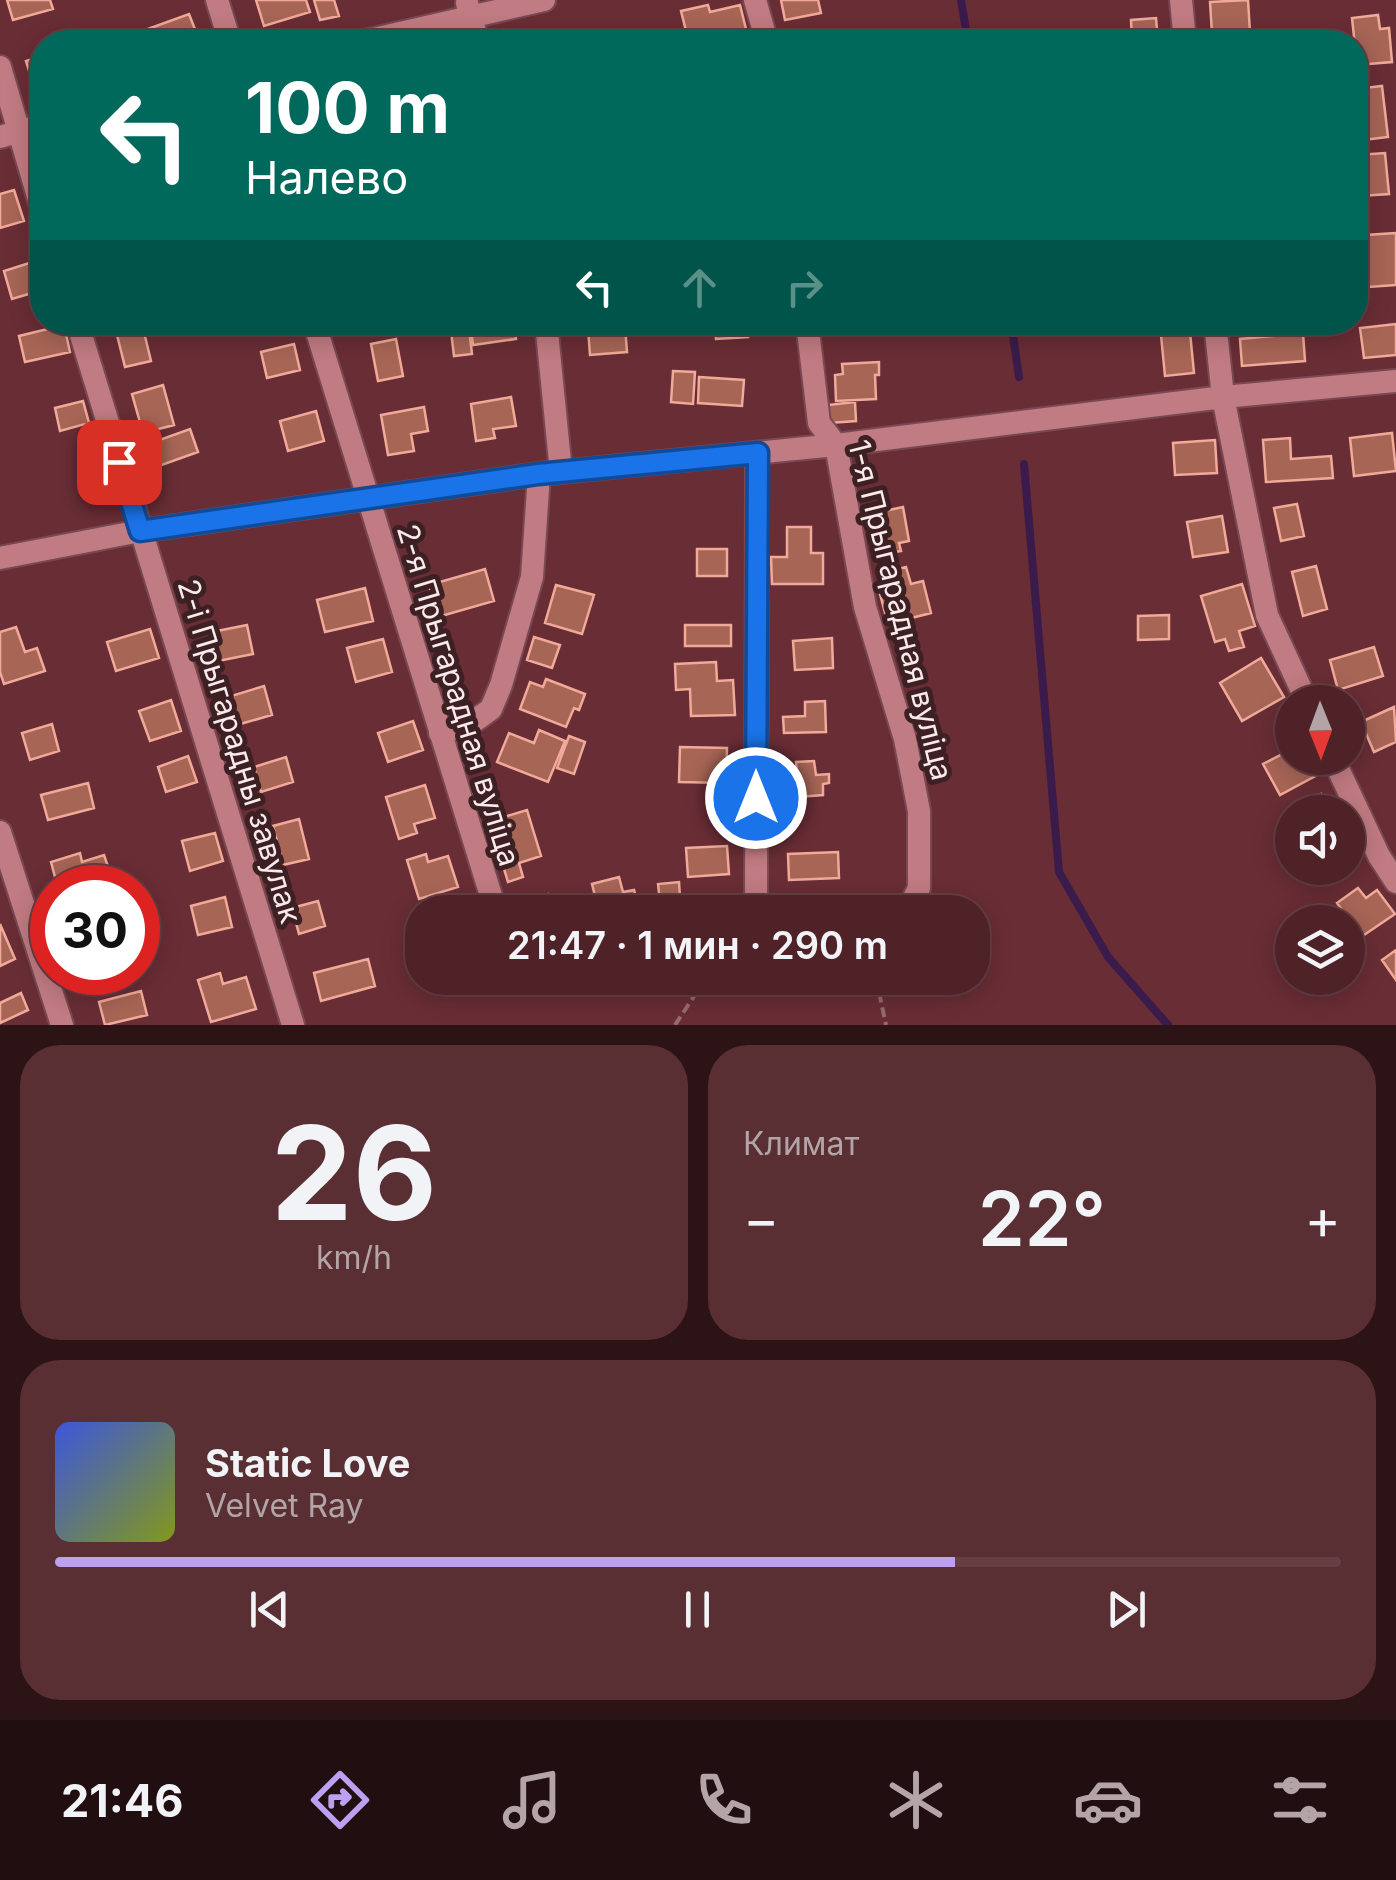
<!DOCTYPE html>
<html lang="ru">
<meta charset="utf-8">
<style>
:root{--surface:#4f2228;--page:#592f34;--text:#f1f3f6;--muted:#b3a4a8;--line:#663f45;--accent:#bca0f2}
body{margin:0;font-family:Inter,sans-serif;background:var(--page);color:var(--text);height:100vh;display:flex;flex-direction:column;font-size:38px;white-space:nowrap}
*{box-sizing:border-box;margin:0}
p{font-size:32px;color:var(--muted)}
.icon{flex:none;width:55px;height:55px;fill:none;stroke:currentColor;stroke-width:2;stroke-linecap:round;stroke-linejoin:round}
.map{position:relative;height:1025px;overflow:hidden}
.side{display:flex;flex-direction:column;gap:20px;padding:20px;background:#2b1316;flex:1}
.side>*{flex:none}
.guide{position:absolute;left:30px;top:30px;width:1338px;height:305px;border-radius:40px;box-shadow:0 5px 25px #0003,0 0 0 2px var(--line);background:#00695c;color:#fff;overflow:hidden}
.needle{width:65px;rotate:179deg}
.controls{position:absolute;left:1275px;top:685px;display:grid;gap:20px}
.controls a{display:grid;place-items:center;width:90px;height:90px;border-radius:50%;background:var(--surface);box-shadow:0 5px 25px #0003,0 0 0 2px var(--line);font-size:50px}
.speed{position:absolute;left:30px;top:865px;display:flex;gap:20px;font-size:50px;font-weight:700;text-align:center}
.speed>*{display:grid;place-content:center;width:130px;height:130px;border-radius:50%;background:var(--surface);box-shadow:0 5px 25px #0003,0 0 0 2px var(--line);line-height:1}
.speed .limit{border:15px solid #d22;background:#fff;color:#111}
.pin{position:absolute;display:grid;place-items:center;width:85px;height:85px;color:#fff;margin:-42px;border-radius:20px;box-shadow:0 5px 15px #0006}
.me{position:absolute;width:110px;margin:-55px;rotate:0deg;stroke-linejoin:round;filter:drop-shadow(0 0 8px #0008)}
.turn{display:flex;align-items:center;gap:35px;height:210px;padding:0 50px;font-size:45px}
.turn .icon{width:130px;height:130px;stroke-width:2.5}
.turn b{display:block;font-size:70px;line-height:85px}
.lanes{display:flex;align-items:center;height:95px;padding:0 50px;background:#0003;justify-content:center;gap:50px;direction:ltr}
.lanes .off{opacity:.35}
.big{font-size:75px;font-weight:600;line-height:1.1}
.side .card{flex:1;display:flex;flex-direction:column;justify-content:center;gap:15px;min-width:0;padding:0 35px;border-radius:40px;background:var(--page)}
.side .dial{align-items:center;gap:0}
.dial b{font-size:130px;line-height:1}
.song{display:flex;align-items:center;gap:30px}
.cover{width:120px;height:120px;border-radius:15px;background:linear-gradient(135deg,hsl(230 70% 55%),hsl(70 70% 35%))}
.played{height:10px;border-radius:5px;background:linear-gradient(90deg,var(--accent) 70%,var(--line) 70%)}
.keys{display:flex;justify-content:space-around;direction:ltr}
.heat{display:flex;justify-content:space-between;align-items:center;font-size:55px;direction:ltr}
.side .tiles{flex:1;display:grid;gap:20px;grid-template-columns:1fr 1fr}
.card:last-child{grid-column:span 2}
.trip{position:absolute;left:405px;top:895px;width:585px;height:100px;border-radius:40px;background:var(--surface);box-shadow:0 5px 25px #0003,0 0 0 2px var(--line);font-weight:600;line-height:100px;text-align:center}
.tab-bar{display:flex;height:160px;justify-content:space-around;align-items:center;background:#200e10;color:var(--muted)}
.tab-bar .icon{width:70px;height:70px}
.tab-bar .on{color:var(--accent)}
.tab-bar b{font-size:45px;color:var(--text)}
.map>svg:first-child{display:block}
</style>
<div class="map">
<svg width="1396" height="1025" viewBox="0 0 1396 1025">
<rect width="100%" height="100%" fill="#692d35"/>
<g fill="none" stroke-linecap="round" stroke-linejoin="round">
<path stroke="#3b1b4b" stroke-width="8" d="M961 0 968 42
M1011 322 1019 377
M1024 464 1059 872 1108 957 1168 1025"/>
</g>
<path fill="#a76556" stroke="#f1aa99" stroke-width="2.5" d="M7 0H50L53 9 13 20Z
M256 0H306L310 12 264 26Z
M314 0H334L339 16 320 20Z
M781 0H818L821 13 785 20Z
M1248 0 1250 32 1212 34 1210 2Z
M708 5 710 12 740 5 747 33 738 36 740 42H708L706 35 688 39 681 11Z
M189 14 200 42H150L145 30Z
M1378 15 1380 29 1389 28 1392 62 1357 65 1352 18Z
M1156 18 1158 41 1169 42H1132L1131 20Z
M1250 32V42H1212V34Z
M42 56V85L34 87 26 61Z
M1382 86 1388 137 1355 141V89Z
M1385 153 1389 194 1361 196 1358 155Z
M14 190 24 221 0 228V194Z
M1396 233V285L1369 287 1366 235Z
M39 260 42 290 12 299 4 271Z
M470 322H514L516 339 473 345Z
M715 322H747L748 337 716 339Z
M841 322H888V332L842 335Z
M1189 322 1194 373 1165 376 1160 325Z
M1396 324V355L1364 358 1360 328Z
M64 325 70 352 25 362 19 336Z
M625 326 627 352 590 355 588 329Z
M143 328 151 361 125 367 117 335Z
M469 329 472 354 454 356 451 331Z
M1303 333 1305 361 1242 366 1240 339Z
M396 339 403 376 378 381 371 344Z
M294 344 300 370 267 378 261 352Z
M879 362V375H875L876 399 836 401 835 375 843 374 842 364Z
M673 371 695 372 693 404 671 402Z
M699 377 744 380 742 406 698 403Z
M163 385 174 425 143 433 132 394Z
M511 397 516 426 493 429 495 438 476 441 471 404Z
M83 401 89 423 60 431 55 408Z
M855 402 856 421 830 423 828 405Z
M424 407 428 431 411 434 414 451 388 455 381 415Z
M316 411 324 441 288 451 280 421Z
M190 429 198 452 159 466 151 443Z
M1392 433 1396 471 1354 476 1350 438Z
M1290 438 1291 459 1331 456 1333 478 1266 482 1263 440Z
M1215 440 1217 473 1175 475 1173 443Z
M888 501 889 510 903 507 909 541 899 543 901 551 889 553 887 544 877 545 869 505Z
M1297 504 1304 536 1281 541 1274 508Z
M1222 516 1228 552 1193 557 1187 522Z
M787 527H811V553H823V584H772L771 557H787Z
M697 549H727V576H697Z
M1316 566 1327 609 1303 616 1292 572Z
M906 567 911 584 923 581 931 613 888 624 880 594 887 591 882 573Z
M485 569 494 601 438 617 429 585Z
M1242 584 1255 626 1239 631 1244 647 1229 651 1225 639 1215 642 1201 596Z
M556 585 594 595 582 634 545 623Z
M365 588 373 621 325 632 317 600Z
M1169 615V639L1138 640V616Z
M247 625 253 654 218 661 212 632Z
M685 625H731V646H685Z
M16 627 25 652 37 648 45 671 4 684 0 672V632Z
M150 629 159 658 116 671 107 642Z
M534 637 560 645 552 668 527 660Z
M832 638 833 668 795 670 793 641Z
M383 639 392 672 356 682 347 648Z
M1374 647 1383 676 1338 690 1330 660Z
M1261 658 1284 697 1242 721 1220 683Z
M716 662 717 681 733 680 735 715 691 716 690 689 676 690 675 664Z
M546 679 585 694 579 710 574 708 566 727 520 709 530 682 543 687Z
M264 686 272 715 237 725 228 697Z
M171 700 181 731 150 741 139 711Z
M825 701 826 732 784 733 783 717 805 716V702Z
M1394 707 1396 742 1374 752 1361 722Z
M413 721 423 750 388 762 378 733Z
M52 724 59 751 30 760 22 733Z
M539 730 565 741 548 782 497 762 509 733 534 743Z
M569 736 585 742 574 774 557 768Z
M680 747 727 748 726 783 679 782Z
M1292 749V758H1313L1321 773 1280 795 1263 764Z
M188 756 197 782 166 792 158 767Z
M286 757 293 782 261 792 254 767Z
M814 761 816 775 829 774V783L823 784V795L786 798 785 781 798 780 796 762Z
M88 783 94 808 48 820 41 795Z
M425 785 435 818 414 824 417 833 399 839 386 797Z
M1321 794 1331 812H1303L1299 806Z
M527 810 541 856 519 863 523 877 508 882 495 839 510 835 504 817Z
M299 819 309 859 283 865 273 826Z
M215 833 223 861 190 871 182 841Z
M727 846 729 874 688 877 686 848Z
M838 852 839 878 789 880 788 854Z
M80 853 82 862 104 855 113 881 92 888H72L68 873 55 877 51 862Z
M426 854 428 862 448 856 458 887 419 899 407 860Z
M619 877 623 892 634 890 640 912H599L592 884Z
M679 882 681 912H661L658 884Z
M1358 888 1366 898 1377 890 1395 914 1361 937 1337 903Z
M548 894 554 912H521L518 903Z
M225 897 232 927 198 935 191 906Z
M318 901 325 926 299 934 292 908Z
M0 924 15 959 0 966Z
M1396 950V980L1382 960Z
M368 959 375 986 321 1001 314 973Z
M220 973 223 984 246 977 256 1009 211 1022 198 980Z
M141 991 147 1015 105 1025 99 1002Z
M21 993 28 1010 0 1023V1003Z"/>
<g fill="none" stroke-linecap="round" stroke-linejoin="round">
<defs>
<path id="minor" d="M217 0 230 42
M755 0 767 42
M1181 0 1185 42
M467 3 478 42
M361 42 544 0
M0 67 42 210
M0 137 42 125
M77 322 293 1025
M314 322 496 912
M546 322 561 472
M807 322 819 423 836 445 865 607 905 739 919 811V888L907 912
M1215 322 1223 397 1267 615 1307 702
M0 558 140 531 539 474 836 445 1223 397 1396 381
M440 733 473 722 491 709 501 685 532 577 539 474
M1333 758 1379 856 1396 882
M0 832 62 1025
M756 912 757 453"/>
</defs>
<use href="#minor" stroke="#784952" stroke-width="26"/>
<path stroke="#986b70" stroke-width="4" stroke-dasharray="10 5" stroke-linecap="butt" d="M876 978 886 1025
M675 1025 706 978"/>
<use href="#minor" stroke="#c17b82" stroke-width="22"/>
</g>
<g fill="none" stroke-linecap="round" stroke-linejoin="round">
<defs>
<path id="route" d="M119 462 140 531 538 474 758 453 756 798"/>
</defs>
<use href="#route" stroke="#114b97" stroke-width="25"/>
<use href="#route" stroke="#1a73e8" stroke-width="18"/>
</g>
<g text-anchor="middle" dominant-baseline="central" stroke-width="10" stroke-linejoin="round" paint-order="stroke">
<g font-size="30" fill="#faeaeb" stroke="#3c2023">
<text transform="translate(901 610) rotate(76)">1-я Прыгарадная вуліца</text>
<text transform="translate(459 695) rotate(73)">2-я Прыгарадная вуліца</text>
<text transform="translate(240 751) rotate(73)">2-і Прыгарадны завулак</text>
</g>
</g>
</svg>
<div class="controls">
<a><svg class="needle" viewBox="-14 -14 28 28"><path d="M0-13l5 13h-10z" fill="#e53935"/><path d="M0 13l5-13h-10z" fill="#b3a4a8"/></svg></a>
<a><svg class="icon" aria-label="sound" viewBox="0 0 24 24"><path d="M4 9h4l5-4v14l-5-4H4zM17 9q2 3 0 6"/></svg></a>
<a><svg class="icon" aria-label="layers" viewBox="0 0 24 24"><path d="M12 4l9 5-9 5-9-5zM3 14l9 5 9-5"/></svg></a>
</div>
<div class="speed"><div class="limit">30</div></div>
<div class="pin" style="left:119px;top:462px;background:#d93025"><svg class="icon" aria-label="arrive" viewBox="0 0 24 24"><path d="M6 21V4h12l-3 4 3 4H6"/></svg></div>
<svg class="me" style="left:756px;top:798px" viewBox="-20 -20 40 40"><circle r="17" fill="#1a73e8" stroke="#fff" stroke-width="3"/><path d="M0-11L8 9 0 5-8 9z" fill="#fff"/></svg>
<div class="trip">21:47 · 1 мин · 290 m</div>
<div class="guide">
<div class="turn"><svg class="icon" aria-label="left" viewBox="0 0 24 24"><path d="M17 20v-9H6M10 6l-5 5 5 5"/></svg><div><b>100 m</b>Налево</div></div>
<div class="lanes"><svg class="icon" aria-label="left" viewBox="0 0 24 24"><path d="M17 20v-9H6M10 6l-5 5 5 5"/></svg><svg class="icon off" aria-label="ahead" viewBox="0 0 24 24"><path d="M12 20V5M6 11l6-6 6 6"/></svg><svg class="icon off" aria-label="right" viewBox="0 0 24 24"><path d="M7 20v-9h11M14 6l5 5-5 5"/></svg></div>
</div>
</div>
<section class="side">
<div class="tiles">
<div class="card dial"><b>26</b><p>km/h</p></div>
<div class="card"><p>Климат</p>
<div class="heat"><a>−</a><b class="big">22°</b><a>+</a></div>
</div>
<div class="card">
<div class="song"><i class="cover"></i><div><b>Static Love</b><p>Velvet Ray</p></div></div>
<div class="played"></div>
<div class="keys"><svg class="icon" aria-label="previous" viewBox="0 0 24 24"><path d="M18 5L8 12l10 7zM5 5v14"/></svg><svg class="icon" aria-label="pause" viewBox="0 0 24 24"><path d="M8 5v14M16 5v14"/></svg><svg class="icon" aria-label="next" viewBox="0 0 24 24"><path d="M6 5l10 7-10 7zM19 5v14"/></svg></div>
</div>
</div>
</section>
<nav class="tab-bar">
<b>21:46</b>
<svg class="icon on" aria-label="directions" viewBox="0 0 24 24"><path d="M12 3l9 9-9 9-9-9zM9 14v-3h6M13 9l2 2-2 2"/></svg>
<svg class="icon" aria-label="music" viewBox="0 0 24 24"><path d="M9 18V5l10-2v13"/><circle cx="6" cy="18" r="3"/><circle cx="16" cy="16" r="3"/></svg>
<svg class="icon" aria-label="phone" viewBox="0 0 24 24"><path d="M5 4h4l2 5-3 2q2 4 5 5l2-3 5 2v4C11 20 4 13 5 4z"/></svg>
<svg class="icon" aria-label="climate" viewBox="0 0 24 24"><path d="M12 3v18M4 7l16 10M4 17L20 7"/></svg>
<svg class="icon" aria-label="car" viewBox="0 0 24 24"><path d="M5 17H2v-5l4-1 3-4h7l3 4 3 1v5h-3M9 17h6M6 11h13"/><circle cx="7" cy="17" r="2"/><circle cx="17" cy="17" r="2"/></svg>
<svg class="icon" aria-label="filters" viewBox="0 0 24 24"><path d="M4 7h16M4 17h16"/><circle cx="9" cy="7" r="2"/><circle cx="15" cy="17" r="2"/></svg>
</nav>
